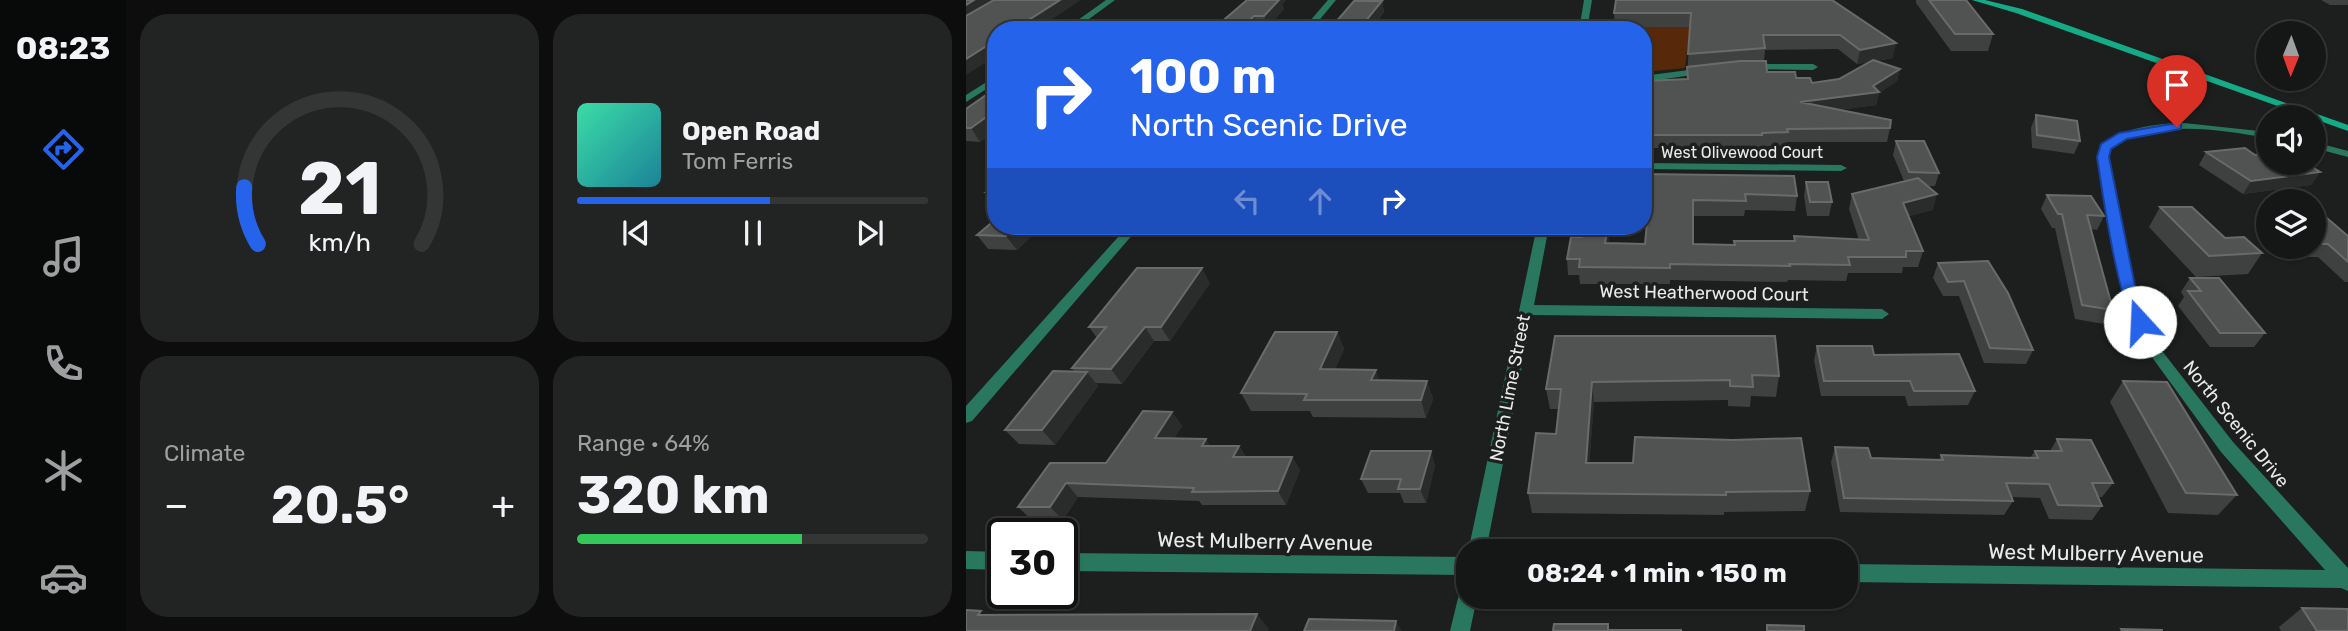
<!DOCTYPE html>
<meta charset="utf-8">
<style>
:root{--surface:#151716;--page:#222423;--text:#f1f3f6;--muted:#9d9fa1;--line:#343635;--accent:#2563eb}
body{margin:0;font-family:Rubik,sans-serif;background:var(--page);color:var(--text);height:100vh;display:flex;flex-direction:column;font-size:26px;white-space:nowrap}
*{box-sizing:border-box;margin:0}
p{font-size:23px;color:var(--muted)}
.icon{flex:none;width:38px;height:38px;fill:none;stroke:currentColor;stroke-width:2;stroke-linecap:round;stroke-linejoin:round}
.map{position:relative;flex:1;overflow:hidden}
.side{display:flex;flex-direction:column;gap:14px;padding:14px;background:#0c0d0c;width:840px}
.side>*{flex:none}
.hud{position:absolute;left:21px;top:21px;width:665px;height:214px;border-radius:28px;box-shadow:0 2px 5px #0004,0 0 0 2px var(--line);background:#2563eb;color:#fff;overflow:hidden}
.needle{width:46px;rotate:181deg}
.buttons{position:absolute;left:1290px;top:21px;display:grid;gap:14px}
.buttons a{display:grid;place-items:center;width:70px;height:70px;border-radius:50%;background:var(--surface);box-shadow:0 2px 5px #0004,0 0 0 2px var(--line);font-size:35px}
.speed{position:absolute;left:21px;top:518px;display:flex;gap:14px;font-size:35px;font-weight:700;text-align:center}
.speed>*{display:grid;place-content:center;width:91px;height:91px;border-radius:50%;background:var(--surface);box-shadow:0 2px 5px #0004,0 0 0 2px var(--line);line-height:1}
.speed .limit{border:4px solid #111;border-radius:10px;background:#fff;color:#111}
.pin{position:absolute;display:grid;place-items:center;width:60px;height:60px;color:#fff;margin:-72px -30px;border-radius:50% 50% 50% 0;rotate:-45deg;box-shadow:0 0 7px #0007}
.pin .icon{rotate:45deg}
.me{position:absolute;width:77px;margin:-38px;rotate:340deg;stroke-linejoin:round;filter:drop-shadow(0 0 5px #0008)}
.turn{display:flex;align-items:center;gap:24px;height:147px;padding:0 28px;font-size:32px}
.turn .icon{width:91px;height:91px;stroke-width:2.5}
.turn b{display:block;font-size:49px;line-height:60px}
.lanes{display:flex;align-items:center;height:66px;padding:0 28px;background:#0003;justify-content:center;gap:35px;direction:ltr}
.lanes .off{opacity:.35}
.big{font-size:52px;font-weight:700;line-height:1.1}
.side .card{flex:1;display:flex;flex-direction:column;justify-content:center;gap:10px;min-width:0;padding:0 24px;border-radius:28px;background:var(--page)}
.side .dial{align-items:center;gap:0}
.dial svg{height:182px;overflow:visible;fill:none;stroke:var(--line);stroke-width:7;stroke-linecap:round;text-anchor:middle}
.dial text{fill:var(--text);stroke:none}
.song{display:flex;align-items:center;gap:21px}
.cover{width:84px;height:84px;border-radius:10px;background:linear-gradient(135deg,hsl(160 70% 55%),hsl(190 70% 35%))}
.played{height:7px;border-radius:4px;background:linear-gradient(90deg,var(--accent) 55%,var(--line) 55%)}
.keys{display:flex;justify-content:space-around;direction:ltr}
.heat{display:flex;justify-content:space-between;align-items:center;font-size:38px;direction:ltr}
.charge{height:10px;border-radius:5px;background:linear-gradient(90deg,#34c759 64%,var(--line) 0)}
.side .tiles{flex:1;display:grid;gap:14px;grid-template-columns:repeat(2,1fr)}
.trip{position:absolute;left:490px;top:539px;width:402px;height:70px;border-radius:28px;background:var(--surface);box-shadow:0 2px 5px #0004,0 0 0 2px var(--line);font-weight:700;line-height:70px;text-align:center}
main{display:flex;flex:1;min-height:0}
.dock{display:flex;flex-direction:column;width:126px;justify-content:space-around;align-items:center;background:#080909;color:var(--muted)}
.dock .icon{width:49px;height:49px}
.dock .current{color:var(--accent)}
.dock b{font-size:32px;color:var(--text)}
.map>svg:first-child{display:block}
</style>
<main>
<nav class="dock">
<b>08:23</b>
<svg class="icon current" aria-label="directions" viewBox="0 0 24 24"><path d="M12 3l9 9-9 9-9-9zM9 14v-3h6M13 9l2 2-2 2"/></svg>
<svg class="icon" aria-label="music" viewBox="0 0 24 24"><path d="M9 18V5l10-2v13"/><circle cx="6" cy="18" r="3"/><circle cx="16" cy="16" r="3"/></svg>
<svg class="icon" aria-label="phone" viewBox="0 0 24 24"><path d="M5 4h4l2 5-3 2q2 4 5 5l2-3 5 2v4C11 20 4 13 5 4z"/></svg>
<svg class="icon" aria-label="climate" viewBox="0 0 24 24"><path d="M12 3v18M4 7l16 10M4 17L20 7"/></svg>
<svg class="icon" aria-label="car" viewBox="0 0 24 24"><path d="M5 17H2v-5l4-1 3-4h7l3 4 3 1v5h-3M9 17h6M6 11h13"/><circle cx="7" cy="17" r="2"/><circle cx="17" cy="17" r="2"/></svg>
</nav>
<section class="side">
<div class="tiles">
<div class="card dial"><svg viewBox="0 0 100 80">
<path d="M14 69A42 42 0 1 1 86 69"/>
<path d="M14 69A42 42 0 0 1 8 44" stroke="#2563eb"/>
<text x="50" y="56" font-size="32" font-weight="700">21</text>
<text x="50" y="72" font-size="11">km/h</text>
</svg></div>
<div class="card">
<div class="song"><i class="cover"></i><div><b>Open Road</b><p>Tom Ferris</p></div></div>
<div class="played"></div>
<div class="keys"><svg class="icon" aria-label="previous" viewBox="0 0 24 24"><path d="M18 5L8 12l10 7zM5 5v14"/></svg><svg class="icon" aria-label="pause" viewBox="0 0 24 24"><path d="M8 5v14M16 5v14"/></svg><svg class="icon" aria-label="next" viewBox="0 0 24 24"><path d="M6 5l10 7-10 7zM19 5v14"/></svg></div>
</div>
<div class="card"><p>Climate</p>
<div class="heat"><a>−</a><b class="big">20.5°</b><a>+</a></div>
</div>
<div class="card"><p>Range · 64%</p><b class="big">320 km</b><div class="charge"></div></div>
</div>
</section>
<div class="map">
<svg width="1382" height="631" viewBox="0 0 1382 631">
<rect width="100%" height="100%" fill="#1c1f1e"/>
<path fill="#58280b" d="M633 26 724 27 719 68 677 72V30H633Z"/>
<g fill="none" stroke-linecap="round" stroke-linejoin="round">
<path fill="#2a7760" fill-rule="evenodd" d="M140 0H149L108 30H98Z
M362 0H370L345 30H336Z
M618 0H626L621 30H613Z
M783 64H847L852 67 847 70 780 69V65Z
M738 68 743 71 741 73 677 82V76Z
M30 76V83L0 102V95Z
M1218 123 1302 132V138C1249 129 1192 119 1144 148L1142 157 1170 291 1193 347 1267 442 1382 568V591L1375 588 880 582V564L1359 570 1255 452 1180 349 1156 291 1132 157 1134 147C1156 127 1189 124 1218 123Z
M1348 142 1382 151V157L1348 148Z
M677 163 875 165 881 168 875 171 677 169Z
M162 226H174L6 421 0 423V406Z
M571 226H583L568 305 916 309 923 314 916 319 566 315 520 551 502 552Z
M0 551 37 552V570L0 569Z
M96 553 502 557V575L96 571Z
M502 584V597H511L504 631H484L495 586Z"/>
<path fill="#14ab86" fill-rule="evenodd" d="M1006 0H1019L1056 9 1382 125V131L1050 13Z"/>
</g>
<path fill="#3f4140" fill-rule="evenodd" d="M281 0H320L316 4 318 9 302 27H292Z
M866 0 927 58 910 61 934 69 931 81 913 93 910 105 872 110 924 128 921 142H820V146H795V148H677V81L721 79 724 27H649L648 13ZM872 49 891 64 903 62 873 79 846 83 830 78 801 72 798 61 799 50Z
M950 0H1000L1027 34 1022 51H985L950 3Z
M1355 0H1382V5H1364Z
M416 1 418 12 405 30H371L369 23Z
M30 88V130L14 142 0 141V109Z
M1070 115 1114 141 1108 154 1066 148 1065 128Z
M930 141 973 173 969 186H962L967 210 942 216 957 251 952 267H937L936 273H882L880 281 822 280 821 282 704 280V284H614L613 275H602L601 259 616 237 618 226H645L642 243 679 244 681 216H677V174L831 196 829 211 779 210 778 216H727V244L768 245V241H828V236L893 240 883 209 886 194 938 181 927 155Z
M1240 152 1289 155 1354 172 1345 185 1277 194 1233 165Z
M840 182 866 202 863 216H841L838 196Z
M30 184V204H28L20 192Z
M1081 195 1138 216 1131 230 1125 229 1147 310 1138 324 1109 319 1089 228H1086L1075 209Z
M1194 207 1259 238 1296 253 1282 274 1230 277 1183 227Z
M1348 213 1382 236V282H1379L1352 257H1324L1313 247H1348Z
M30 226H76L51 250 22 249 11 235Z
M1022 261 1067 350 1060 364 1018 363 993 296H977L967 278 972 263Z
M1224 278 1299 333 1288 347H1244L1212 306 1218 297 1215 292Z
M244 283 204 341H188L156 384 130 383 132 386 89 445 53 444 39 430 108 372 106 368 131 338 123 327Z
M371 332 378 349 369 369 413 380 461 381 467 399 460 418 347 417 344 411H285L275 393Z
M809 336 813 376 810 397 785 396 784 407 762 406V400L628 402 623 463 844 491 839 511 758 512V515L566 513 562 493 590 434 592 409H584L580 389Z
M851 346 908 355 1009 391 1002 405 942 406 939 396H855L848 360Z
M1157 381 1271 495 1252 515 1202 513 1144 402Z
M206 412 216 426 208 438 244 446H273L280 457H326L334 470 320 505H236L233 501 112 497 97 520H66L52 507 140 463Z
M1091 439 1147 483 1136 497H1132L1136 506 1126 520 1083 519 1074 498 1045 497 1047 501 1038 515 874 512 865 462 869 447 905 458 973 460 975 455 1064 458 1069 451H1084Z
M469 465 460 503H438L434 493H402L395 479Z
M1336 608 1382 631H1315L1313 627Z"/>
<path fill="#292c2b" d="M8 0H32L0 19V5Z
M94 0H115L70 30H47Z
M307 0H320L316 4 318 9 302 27 298 16Z
M416 1 418 12 405 30H400L398 23Z
M288 16 292 27 289 30H274Z
M30 40V56L0 75V59Z
M930 43 927 58 891 64 894 50Z
M934 69 931 81 913 93 910 105 833 115 834 102 907 86Z
M30 110V130L14 142 5 128Z
M1354 172 1345 185 1277 194 1285 181Z
M971 194 967 210 933 219 937 203Z
M51 226H76L51 250 40 236Z
M642 226H645L640 259 639 243Z
M236 268 244 283 204 341 195 327Z
M179 327 188 341 156 384 145 369Z
M371 332 378 349 362 387 354 369Z
M410 370 416 387 405 380Z
M121 372 132 386 89 445 76 430Z
M461 381 467 399 460 418 455 400Z
M626 382 628 402 622 483 620 463Z
M206 412 216 426 200 452 189 438Z
M240 439 249 453 236 446Z
M273 446 281 459 267 457Z
M465 451 469 465 460 503 454 489Z
M326 457 334 470 320 505 312 491Z
M100 483 112 497 97 520 84 507Z
M291 614 303 629 302 631H284Z
M430 621 436 631H428Z"/>
<path fill="#515352" stroke="#696b6a" stroke-width="2" d="M0 0H8L0 5Z
M28 0H94L47 30H30V40L0 59V16Z
M281 0H313L298 16H288L274 30H246Z
M650 0H866L930 43 894 50 874 35H797L799 48 722 54 725 13H648Z
M963 0H1000L1027 34H989Z
M388 1H416L398 23H369Z
M907 60 934 69 907 86 913 92 834 102 925 120 924 128 821 129 822 132 796 133V135H677V81L722 79 721 67 774 61H800L801 72H829L830 78H844L846 83 873 79Z
M30 88V110L5 128H0V109Z
M1070 115 1111 121 1114 141 1071 135Z
M930 141H958L973 173 943 172Z
M1279 148 1289 155 1302 153V163H1339L1354 172 1285 181 1240 152Z
M677 174 828 176 831 196 779 194 780 201 727 200V244L769 245 768 241H829L828 236 903 240 886 194 952 178 971 194 937 203 957 251H940V257H882L884 265 823 264 824 266 704 264V268L613 267 614 259H601L605 237H616L618 226H642L639 243 679 244 683 201 677 200Z
M840 182H862L866 202H844Z
M30 184V192H20Z
M1081 195 1125 196 1138 216 1121 215 1147 310 1116 305 1096 214H1092Z
M1194 207H1226L1259 238 1278 237 1296 253 1243 256Z
M1348 213H1355L1382 236V262L1362 244H1348Z
M30 219V226H51L40 236 11 235Z
M1022 261 1042 293 1067 350 1024 348 998 281 982 282 972 263Z
M171 268H236L195 327H179L145 369 106 368 140 327H123Z
M1224 278H1253L1299 333H1254L1222 291H1235Z
M309 332H371L354 369 410 370 405 380 461 381 455 400H338L341 394 275 393Z
M589 336H809L813 376 786 375 787 387 764 386V380L626 382 620 463H667L669 437 767 440 835 438 844 491 760 492V495L562 493 570 433 590 434 595 389H580Z
M851 346H906L908 355 993 354 1009 391H948L944 381H858Z
M87 371 121 372 76 430H39Z
M1157 381 1201 382 1271 495 1220 493Z
M177 411 206 412 189 438 240 439 236 446H273L267 457H326L312 491 226 492 228 488 100 483 84 507H52L84 463H140Z
M1091 439 1125 440 1147 483H1126L1136 506 1092 505 1083 484 1040 483 1047 501 878 498 869 447 902 448 905 458 977 460 975 455 1072 458 1069 451H1096Z
M405 451H465L454 489H432L435 479H395Z
M1336 608 1382 609V631H1351Z
M0 610 15 611 12 615 291 614 284 631H0Z
M343 619 430 621 428 631H338Z
M588 624H642V630H715V631H587Z
M801 625 838 626V631H801Z
M1155 629 1196 630V631H1156Z"/>
<path fill="#2563eb" stroke="#184099" stroke-width="2" d="M1211 123 1215 124V129L1161 139 1145 149 1143 157 1170 291 1182 322 1174 328C1154 322 1135 183 1131 157L1135 144 1153 133Z"/>
<g text-anchor="middle" dominant-baseline="central" stroke-width="7" stroke-linejoin="round" paint-order="stroke">
<g font-size="16" fill="#e9ebea" stroke="#1c1f1e">
<text x="776" y="152">West Olivewood Court</text>
</g>
<g font-size="18" fill="#e9ebea" stroke="#1c1f1e">
<text transform="translate(738 293) rotate(1)">West Heatherwood Court</text>
<text transform="translate(544 388) rotate(-79)">North Lime Street</text>
<text transform="translate(1270 424) rotate(51)">North Scenic Drive</text>
</g>
<g font-size="21" fill="#e9ebea" stroke="#1c1f1e">
<text transform="translate(299 541) rotate(1)">West Mulberry Avenue</text>
<text transform="translate(1130 553) rotate(1)">West Mulberry Avenue</text>
</g>
</g>
</svg>
<div class="buttons">
<a><svg class="needle" viewBox="-14 -14 28 28"><path d="M0-13l5 13h-10z" fill="#e53935"/><path d="M0 13l5-13h-10z" fill="#9d9fa1"/></svg></a>
<a><svg class="icon" aria-label="sound" viewBox="0 0 24 24"><path d="M4 9h4l5-4v14l-5-4H4zM17 9q2 3 0 6"/></svg></a>
<a><svg class="icon" aria-label="layers" viewBox="0 0 24 24"><path d="M12 4l9 5-9 5-9-5zM3 14l9 5 9-5"/></svg></a>
</div>
<div class="speed"><div class="limit">30</div></div>
<div class="pin" style="left:1211px;top:127px;background:#d93025"><svg class="icon" aria-label="arrive" viewBox="0 0 24 24"><path d="M6 21V4h12l-3 4 3 4H6"/></svg></div>
<svg class="me" style="left:1174px;top:322px" viewBox="-20 -20 40 40"><circle r="19" fill="#fff"/><path d="M0-13L10 11 0 6-10 11z" fill="#2563eb"/></svg>
<div class="trip">08:24 · 1 min · 150 m</div>
<div class="hud">
<div class="turn"><svg class="icon" aria-label="right" viewBox="0 0 24 24"><path d="M7 20v-9h11M14 6l5 5-5 5"/></svg><div><b>100 m</b>North Scenic Drive</div></div>
<div class="lanes"><svg class="icon off" aria-label="left" viewBox="0 0 24 24"><path d="M17 20v-9H6M10 6l-5 5 5 5"/></svg><svg class="icon off" aria-label="ahead" viewBox="0 0 24 24"><path d="M12 20V5M6 11l6-6 6 6"/></svg><svg class="icon" aria-label="right" viewBox="0 0 24 24"><path d="M7 20v-9h11M14 6l5 5-5 5"/></svg></div>
</div>
</div>
</main>
